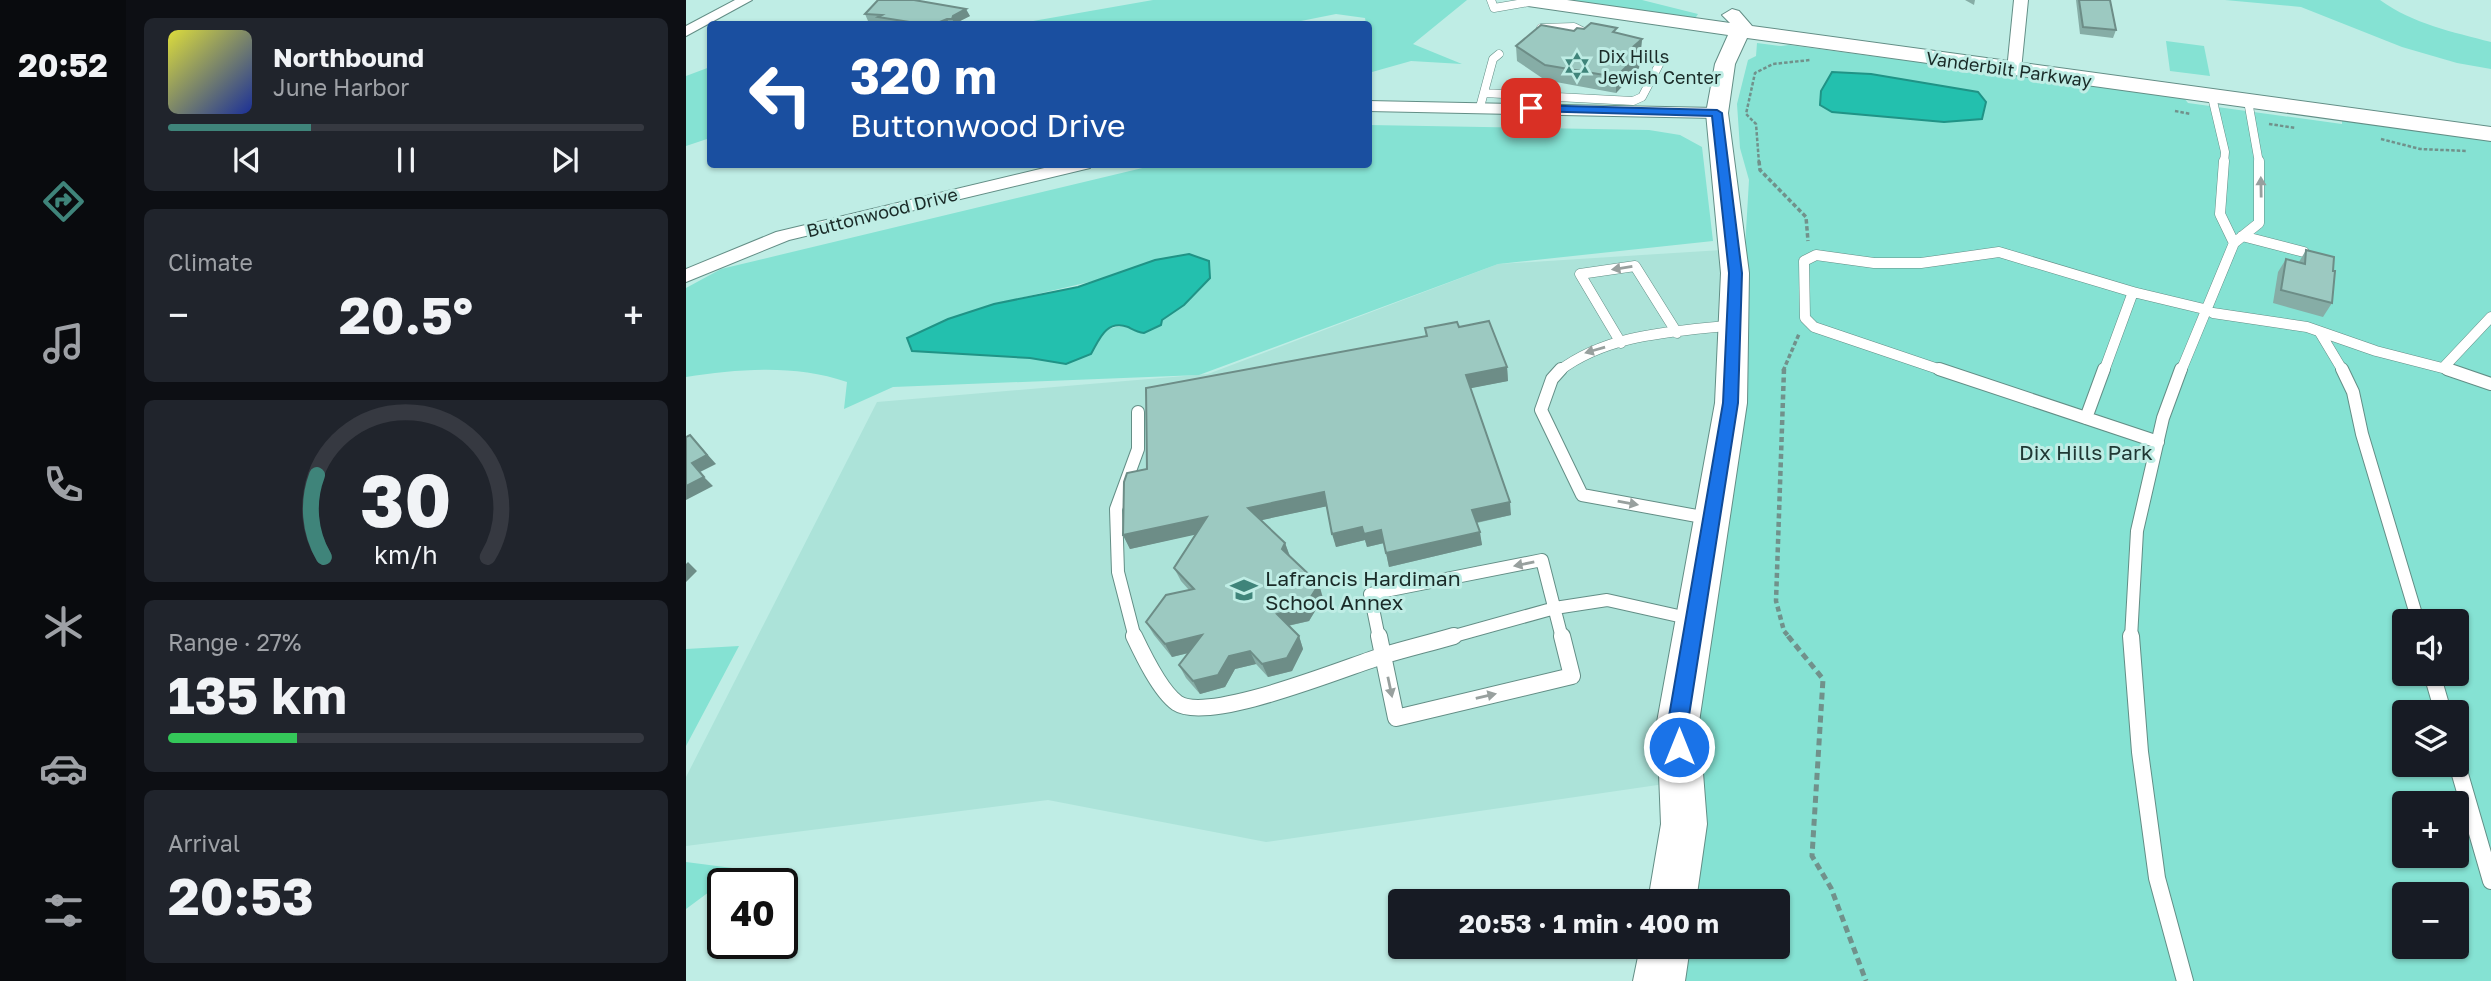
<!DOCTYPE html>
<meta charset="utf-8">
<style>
:root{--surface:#171b24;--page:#20242c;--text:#f1f3f6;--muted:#9ea1a6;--line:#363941;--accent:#3f847a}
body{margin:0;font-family:"Golos Text",sans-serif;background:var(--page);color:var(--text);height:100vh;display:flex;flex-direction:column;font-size:26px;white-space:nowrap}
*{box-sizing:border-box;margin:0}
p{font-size:23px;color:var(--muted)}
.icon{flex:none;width:38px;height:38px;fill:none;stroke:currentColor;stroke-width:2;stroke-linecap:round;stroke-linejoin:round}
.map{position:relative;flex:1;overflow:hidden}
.side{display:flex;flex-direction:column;gap:18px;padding:18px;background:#0d0f14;width:560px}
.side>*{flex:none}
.guide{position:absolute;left:21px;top:21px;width:665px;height:147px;border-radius:7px;box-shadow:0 2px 5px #0004;background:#1a4fa0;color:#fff;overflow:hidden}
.tools{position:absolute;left:1706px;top:609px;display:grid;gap:14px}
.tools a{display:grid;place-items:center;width:77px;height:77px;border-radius:7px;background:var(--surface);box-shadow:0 2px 5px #0004;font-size:35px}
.speed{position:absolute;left:21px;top:868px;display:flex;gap:14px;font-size:35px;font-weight:700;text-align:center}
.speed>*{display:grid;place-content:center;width:91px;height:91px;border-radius:50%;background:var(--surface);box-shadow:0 2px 5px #0004;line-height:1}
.speed .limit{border:4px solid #111;border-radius:10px;background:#fff;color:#111}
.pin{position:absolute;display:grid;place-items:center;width:60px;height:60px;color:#fff;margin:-30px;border-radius:14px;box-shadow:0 4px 10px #0006}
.me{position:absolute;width:77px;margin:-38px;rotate:0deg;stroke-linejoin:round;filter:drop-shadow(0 0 5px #0008)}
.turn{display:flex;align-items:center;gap:24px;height:147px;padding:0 28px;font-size:32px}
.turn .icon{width:91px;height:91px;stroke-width:2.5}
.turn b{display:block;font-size:49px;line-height:60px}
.big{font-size:52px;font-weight:700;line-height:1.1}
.side .widget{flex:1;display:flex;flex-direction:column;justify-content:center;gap:10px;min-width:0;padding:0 24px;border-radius:10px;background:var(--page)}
.side .dial{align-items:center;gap:0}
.dial svg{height:182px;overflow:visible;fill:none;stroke:var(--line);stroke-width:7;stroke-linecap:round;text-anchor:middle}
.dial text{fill:var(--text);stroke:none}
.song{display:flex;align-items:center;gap:21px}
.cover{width:84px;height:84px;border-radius:10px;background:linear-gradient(135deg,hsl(60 70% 55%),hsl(230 70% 35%))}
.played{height:7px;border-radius:4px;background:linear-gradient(90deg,var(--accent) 30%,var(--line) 30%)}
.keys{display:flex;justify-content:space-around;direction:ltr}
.heat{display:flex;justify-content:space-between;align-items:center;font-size:38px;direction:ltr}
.charge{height:10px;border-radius:5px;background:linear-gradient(90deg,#34c759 27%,var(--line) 0)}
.trip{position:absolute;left:702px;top:889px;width:402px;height:70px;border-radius:7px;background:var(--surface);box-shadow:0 2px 5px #0004;font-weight:700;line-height:70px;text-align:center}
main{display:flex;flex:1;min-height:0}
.tabs{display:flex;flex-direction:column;width:126px;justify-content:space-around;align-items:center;background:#090b0e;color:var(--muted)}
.tabs .icon{width:49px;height:49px}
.tabs .on{color:var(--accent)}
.tabs b{font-size:32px;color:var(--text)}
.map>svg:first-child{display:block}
</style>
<main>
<nav class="tabs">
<b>20:52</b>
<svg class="icon on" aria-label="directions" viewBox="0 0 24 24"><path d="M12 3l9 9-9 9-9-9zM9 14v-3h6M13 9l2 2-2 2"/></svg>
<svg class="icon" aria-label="music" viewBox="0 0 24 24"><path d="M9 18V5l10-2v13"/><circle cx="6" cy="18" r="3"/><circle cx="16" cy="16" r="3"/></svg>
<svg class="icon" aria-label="phone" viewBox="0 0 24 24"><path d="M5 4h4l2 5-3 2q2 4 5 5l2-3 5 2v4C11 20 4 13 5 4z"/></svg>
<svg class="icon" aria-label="climate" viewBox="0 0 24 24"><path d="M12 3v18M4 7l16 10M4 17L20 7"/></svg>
<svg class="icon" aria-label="car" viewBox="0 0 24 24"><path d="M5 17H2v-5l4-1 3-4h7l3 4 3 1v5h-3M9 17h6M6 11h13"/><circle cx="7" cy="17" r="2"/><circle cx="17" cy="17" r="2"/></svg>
<svg class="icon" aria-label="filters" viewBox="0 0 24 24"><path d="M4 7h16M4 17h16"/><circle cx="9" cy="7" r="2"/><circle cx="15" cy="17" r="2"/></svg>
</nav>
<section class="side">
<div class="widget">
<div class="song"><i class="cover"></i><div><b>Northbound</b><p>June Harbor</p></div></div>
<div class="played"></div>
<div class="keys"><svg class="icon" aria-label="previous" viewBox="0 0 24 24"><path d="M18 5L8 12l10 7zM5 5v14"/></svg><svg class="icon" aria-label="pause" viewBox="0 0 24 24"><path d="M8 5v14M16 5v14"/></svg><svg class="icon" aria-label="next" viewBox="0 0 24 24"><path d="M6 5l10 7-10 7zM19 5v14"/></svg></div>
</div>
<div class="widget"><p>Climate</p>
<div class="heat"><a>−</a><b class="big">20.5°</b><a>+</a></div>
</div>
<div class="widget dial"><svg viewBox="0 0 100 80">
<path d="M14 69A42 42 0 1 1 86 69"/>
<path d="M14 69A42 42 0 0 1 11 33" stroke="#3f847a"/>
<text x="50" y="56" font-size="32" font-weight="700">30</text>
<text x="50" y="72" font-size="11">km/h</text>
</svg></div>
<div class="widget"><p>Range · 27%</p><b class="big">135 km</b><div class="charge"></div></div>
<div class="widget"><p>Arrival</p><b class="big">20:53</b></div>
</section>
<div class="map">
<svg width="1805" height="981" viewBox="0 0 1805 981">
<rect width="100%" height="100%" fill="#bfede5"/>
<path fill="#ace3d9" d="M1036 250 1057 282 999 781 580 842 362 800 0 846V777L191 402 522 374 812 264Z"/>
<path fill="#85e2d3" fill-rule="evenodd" d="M467 0H781L727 44 776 64 725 61 686 72 683 69 682 24H680L679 18 650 14 600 24H330Z
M878 0H956L1012 14 1008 20Z
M1539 0H1694C1727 24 1767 32 1805 42V69L1771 63 1716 47 1615 7Z
M1480 41 1518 46 1524 76 1484 71Z
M1071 43 1095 46 1103 45 1479 95 1498 98 1502 103 1656 124V119L1805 140V981H976L980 947H1092V901H986L1057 282 1063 180 1054 148 1051 104 1062 60 1070 56ZM1718 621H1771V674H1718ZM1718 712H1771V765H1718ZM1718 803H1771V856H1718ZM1718 894H1771V947H1718Z
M24 67V138L0 146V76Z
M683 125 963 130 994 135 1016 147 1027 241 812 264 513 375 207 387 158 409 161 382C109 364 53 369 0 377V288L35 269 469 165 682 164ZM429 276 523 278C500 303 479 318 448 331 423 315 398 349 380 364L344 358 226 351 308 304Z
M53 646 0 746V649Z
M0 862 54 869 0 909Z"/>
<path fill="#23c0ae" stroke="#209386" stroke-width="2" d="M1146 72 1185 74 1292 92 1300 102 1296 119 1258 122 1146 112 1134 105 1135 91Z
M503 254 523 261 524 278 498 305 476 320 475 325 458 333C451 332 448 330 442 327 420 319 413 340 405 354L380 364 344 358 226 351 221 338 262 319 308 304 392 287 469 260Z"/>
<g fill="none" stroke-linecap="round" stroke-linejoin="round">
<defs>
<path id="lane-far3" d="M805 0 808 8 849 1
M855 28 888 27 896 31 889 36
M798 93 947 101 956 97 976 59
M1526 97 1539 152 1538 163
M1562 101 1573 163
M794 107 807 59 813 54"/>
<path id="lane-far2" d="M1538 161 1534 214 1548 243
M1556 236 1618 252
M1527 313 1621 327 1690 351 1768 371
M1633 331 1657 371
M935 343 894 274 949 266 991 333
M1757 368 1805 317
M873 371C923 333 988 332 1048 325
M1258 371 1128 327 1119 318 1118 261 1130 255 1188 263H1235L1313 252 1447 292 1518 309
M1418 371 1447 292
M1495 371 1548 243 1573 223V161"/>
<path id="lane-far1" d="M875 369 866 379 855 410 896 495 1022 518
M1253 369 1472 442
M1656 369 1667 392 1676 434 1732 621
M1761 369 1805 384
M1400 418 1418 369
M449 638 432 572 430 509 452 449V412
M693 638 684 594 856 560 876 638
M761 638 869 608 921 600 1006 619
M1445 638 1451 531 1477 418 1495 369"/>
<path id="lane" d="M448 636C457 655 474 691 491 703 522 724 658 668 696 656 719 649 744 643 768 636
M693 636 710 718 886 676 876 636
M1445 636 1454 752 1471 878 1499 981
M1746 674 1757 712
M1771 764 1805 881"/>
<path id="street" d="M49 0H66L0 36V26Z
M1328 0H1342L1335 70 1328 74 1321 70Z
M682 101 1031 108 1039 113 1031 118 682 111Z
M375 164H406L404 168 103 240 0 282V269L90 232Z"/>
<path id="secondary" d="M833 0H881L1044 23 1036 15 1046 9 1053 11 1066 26 1805 127V141L1061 38 1049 64 1042 113 1063 273 1061 403 1013 722 1021 824 1010 901H962L975 824 971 722 1029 403 1035 273 1020 113 1029 64 1042 35 842 6Z
M954 947H1004L999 981H947Z"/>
</defs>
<use href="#lane-far3" stroke="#638e86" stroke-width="9"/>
<use href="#lane-far2" stroke="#638e86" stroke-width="11"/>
<use href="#lane-far1" stroke="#638e86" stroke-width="14"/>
<use href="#lane" stroke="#638e86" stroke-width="18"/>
<use href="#street" stroke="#638e86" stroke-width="2"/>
<use href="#secondary" stroke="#638e86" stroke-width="2"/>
<path stroke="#71918b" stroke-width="2.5" stroke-dasharray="3.5 2" stroke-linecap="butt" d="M1489 111 1505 114
M1583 124 1610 128
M1695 139 1734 149 1780 151
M1073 163 1070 124 1060 114 1069 73 1087 64 1124 60"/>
<path stroke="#71918b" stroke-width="3.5" stroke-dasharray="4.5 2.5" stroke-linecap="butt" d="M1073 161 1074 170 1120 217 1122 241
M1097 371 1113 334"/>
<path stroke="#71918b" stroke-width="4.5" stroke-dasharray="5 3.5" stroke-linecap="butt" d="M1098 369 1090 601 1098 631 1104 638"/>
<path stroke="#71918b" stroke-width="5" stroke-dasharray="7 4.5" stroke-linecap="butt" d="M1102 636 1137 679 1126 856 1145 888 1180 981"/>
<use href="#lane-far3" stroke="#fff" stroke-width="8"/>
<use href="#lane-far2" stroke="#fff" stroke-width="10"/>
<use href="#lane-far1" stroke="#fff" stroke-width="12"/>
<use href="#lane" stroke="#fff" stroke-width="16"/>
<use href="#street" fill="#fff" fill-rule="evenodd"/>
<use href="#secondary" fill="#fff" fill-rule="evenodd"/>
</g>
<path fill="#86ada6" d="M1279 0H1289L1288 5Z
M1390 0H1424L1430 30 1427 38 1394 34Z
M232 1 284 16 270 23V24H196L195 22 182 21 179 14Z
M898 29 931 33 956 39 953 68 930 93 859 80 831 61 830 46Z
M1620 250 1647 271 1646 303 1637 317 1587 303 1592 272 1600 259 1613 262Z
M773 327 821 367 822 381 784 388 825 515 791 523 796 545 703 567 698 543 681 547 679 540 650 547 641 506 575 520 599 543 604 556 637 598 623 621 602 626 613 636 617 649 606 671 582 677 570 664 549 669 539 687 514 694 500 678 493 665 503 653 486 657 468 635 460 622 503 590 495 581 488 568 509 534 444 549 437 535 461 469 740 336 739 328Z"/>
<path fill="#6d8d87" d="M280 9 284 16 270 23 269 24 266 19 267 16Z
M261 19 264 24H249Z
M956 39 953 68 930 93V77L948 46Z
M821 367 822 381 781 389 780 375Z
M4 435 30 464 14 472 6 463Z
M18 477 27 486 0 500V486Z
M638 492 642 506 567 522 562 508Z
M824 502 825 515 788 523 786 510Z
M521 517 526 531 444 549 437 535Z
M676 527 695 530 698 543 681 547 679 540 650 547 646 534Z
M794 532 796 545 703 567 700 553Z
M599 543 604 557 596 549Z
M2 562 11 571 0 582V564Z
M633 584 637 598 623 621 596 627 591 614Z
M516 635 522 648 486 657 479 644Z
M613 636 617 649 606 671 582 677 576 664Z
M564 651 570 664 549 669 539 687 514 694 507 681 543 656Z"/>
<path fill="#9cc9c1" stroke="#6d8d87" stroke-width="2" d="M192 0H228L280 9 267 16 266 19H261L249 24H236L192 17 196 15 179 14Z
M1393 0H1424L1430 30 1397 27Z
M905 23 931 28 927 32 956 39 948 46 952 47 947 52 954 53 930 77 859 65 830 46 855 25 888 31 891 28 898 29Z
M1620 250 1648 257 1647 271H1649L1646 303 1595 290 1600 259 1619 264Z
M803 321 821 367 780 375 824 502 786 510 794 532 700 553 695 530 678 534 676 527 646 534 638 492 562 508 599 543 596 549 633 584 618 608 591 614 613 636 601 658 576 664 564 651 543 656 532 675 507 681 493 665 516 635 479 644 460 622 480 595 508 589 488 568 521 517 437 535 438 482 441 473 461 469 460 388 741 336 739 328 771 322 773 327Z
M4 435 21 455 6 463 18 477 0 486V437Z"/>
<defs><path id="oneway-solid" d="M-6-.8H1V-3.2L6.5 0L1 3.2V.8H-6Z" transform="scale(1.75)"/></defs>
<g fill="#98a09e">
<use href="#oneway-solid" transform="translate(1575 187) rotate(-91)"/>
<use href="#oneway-solid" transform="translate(936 268) rotate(171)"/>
<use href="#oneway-solid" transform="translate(909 350) rotate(164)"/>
<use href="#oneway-solid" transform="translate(942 503) rotate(10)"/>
<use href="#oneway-solid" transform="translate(838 564) rotate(169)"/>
<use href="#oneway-solid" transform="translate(704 687) rotate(78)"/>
<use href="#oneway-solid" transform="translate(800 696) rotate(-13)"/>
</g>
<path fill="#1a73e8" stroke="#114b97" stroke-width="2" d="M841 105 1031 110 1036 113 1056 273 1052 403 1002 722 1003 747 1000 754 993 756 986 754 982 722 1037 403 1043 273 1026 116 845 111 841 110Z"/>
<defs>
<symbol id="synagogue-bare" viewBox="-9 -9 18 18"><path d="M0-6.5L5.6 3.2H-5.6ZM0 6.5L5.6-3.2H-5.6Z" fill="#3f847a" stroke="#bfede5" stroke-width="2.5" paint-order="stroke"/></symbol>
<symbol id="school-bare" viewBox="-9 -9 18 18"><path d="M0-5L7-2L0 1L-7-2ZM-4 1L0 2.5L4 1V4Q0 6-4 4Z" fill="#3f847a" stroke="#bfede5" stroke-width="2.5" paint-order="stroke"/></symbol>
</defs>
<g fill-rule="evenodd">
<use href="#synagogue-bare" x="872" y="47" width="38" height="38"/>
<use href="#school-bare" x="539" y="571" width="38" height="38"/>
</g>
<g text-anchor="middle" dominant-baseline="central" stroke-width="6" stroke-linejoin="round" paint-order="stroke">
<g font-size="18" fill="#1a2b28" stroke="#bfede5" text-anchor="start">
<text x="912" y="56">Dix Hills<tspan x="912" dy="21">Jewish Center</tspan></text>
</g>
<g font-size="18" fill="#1a2b28" stroke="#bfede5">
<text transform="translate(1323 69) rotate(8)">Vanderbilt Parkway</text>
<text transform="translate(196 212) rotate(-14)">Buttonwood Drive</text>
</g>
<g font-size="21" fill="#203834" stroke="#bfede5">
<text x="1400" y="452">Dix Hills Park</text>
</g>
<g font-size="21" fill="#1a2b28" stroke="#bfede5" text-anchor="start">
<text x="579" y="578">Lafrancis Hardiman<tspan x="579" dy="24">School Annex</tspan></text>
</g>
</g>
</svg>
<div class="tools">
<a><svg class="icon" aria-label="sound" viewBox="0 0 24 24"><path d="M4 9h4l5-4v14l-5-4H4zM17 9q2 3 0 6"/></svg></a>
<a><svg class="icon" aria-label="layers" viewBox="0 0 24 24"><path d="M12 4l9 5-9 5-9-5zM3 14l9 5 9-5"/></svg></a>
<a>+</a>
<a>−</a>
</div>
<div class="speed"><div class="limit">40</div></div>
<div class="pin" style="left:845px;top:108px;background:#d93025"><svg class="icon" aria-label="arrive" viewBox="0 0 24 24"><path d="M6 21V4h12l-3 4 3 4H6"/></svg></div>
<svg class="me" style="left:993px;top:747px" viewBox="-20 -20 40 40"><circle r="17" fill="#1a73e8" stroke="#fff" stroke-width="3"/><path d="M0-11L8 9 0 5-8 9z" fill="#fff"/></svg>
<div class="trip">20:53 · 1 min · 400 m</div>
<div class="guide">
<div class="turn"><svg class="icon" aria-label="left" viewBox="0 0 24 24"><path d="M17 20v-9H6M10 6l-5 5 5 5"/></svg><div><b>320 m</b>Buttonwood Drive</div></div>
</div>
</div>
</main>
